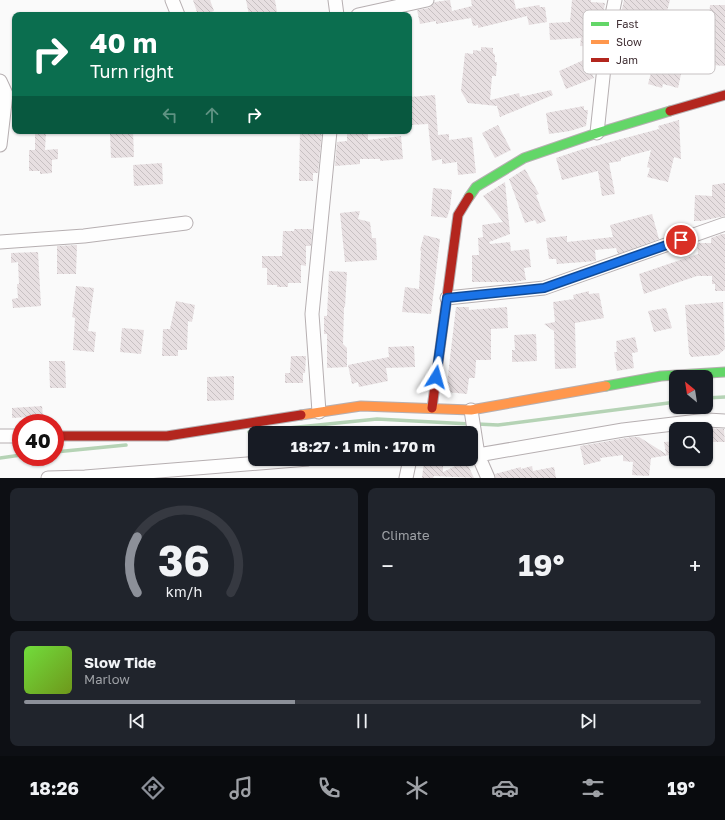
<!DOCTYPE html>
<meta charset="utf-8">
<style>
:root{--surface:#171b24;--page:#20242c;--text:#f1f3f6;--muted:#9ea1a6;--line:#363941;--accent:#8c9099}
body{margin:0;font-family:"Golos Text",sans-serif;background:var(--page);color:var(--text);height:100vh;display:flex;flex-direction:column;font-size:15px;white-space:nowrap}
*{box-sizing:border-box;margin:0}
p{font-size:13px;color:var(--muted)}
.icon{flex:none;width:22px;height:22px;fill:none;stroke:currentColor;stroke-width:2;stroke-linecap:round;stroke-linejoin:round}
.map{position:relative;height:478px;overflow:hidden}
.details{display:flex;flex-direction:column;gap:10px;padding:10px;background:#0d0f14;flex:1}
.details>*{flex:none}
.hud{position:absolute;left:12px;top:12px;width:400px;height:122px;border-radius:8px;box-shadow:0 1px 3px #0004;background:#0b6e4f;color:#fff;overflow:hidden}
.needle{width:26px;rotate:330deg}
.buttons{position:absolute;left:669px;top:370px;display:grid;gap:8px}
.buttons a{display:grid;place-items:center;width:44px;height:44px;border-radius:8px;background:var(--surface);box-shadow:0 1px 3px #0004;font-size:20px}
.speed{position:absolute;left:12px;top:414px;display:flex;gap:8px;font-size:20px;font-weight:700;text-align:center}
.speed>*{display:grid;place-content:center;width:52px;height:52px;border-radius:50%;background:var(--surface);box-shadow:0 1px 3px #0004;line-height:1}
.speed .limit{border:6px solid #d22;background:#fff;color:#111}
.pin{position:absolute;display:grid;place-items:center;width:34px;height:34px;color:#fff;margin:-17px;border:2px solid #fff;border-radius:50%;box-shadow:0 1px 4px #0007}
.me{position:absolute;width:44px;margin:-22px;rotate:8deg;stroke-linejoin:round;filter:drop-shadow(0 0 3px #0008)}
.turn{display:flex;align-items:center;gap:14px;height:84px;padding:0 12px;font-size:18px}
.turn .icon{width:52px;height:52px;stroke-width:2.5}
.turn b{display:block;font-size:28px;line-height:34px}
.lanes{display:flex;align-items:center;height:38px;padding:0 12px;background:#0003;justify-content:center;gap:20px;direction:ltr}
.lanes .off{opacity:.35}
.big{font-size:30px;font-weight:700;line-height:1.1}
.details .tile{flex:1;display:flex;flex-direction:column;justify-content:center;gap:6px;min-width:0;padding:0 14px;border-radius:8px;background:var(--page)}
.details .dial{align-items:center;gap:0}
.dial svg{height:104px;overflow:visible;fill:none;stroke:var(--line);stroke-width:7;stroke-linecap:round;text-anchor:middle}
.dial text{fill:var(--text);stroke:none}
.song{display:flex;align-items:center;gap:12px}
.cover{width:48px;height:48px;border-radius:6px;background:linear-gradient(135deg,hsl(100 70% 55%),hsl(80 70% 35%))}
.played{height:4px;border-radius:2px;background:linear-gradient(90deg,var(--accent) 40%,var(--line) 40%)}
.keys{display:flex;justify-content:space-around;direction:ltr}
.heat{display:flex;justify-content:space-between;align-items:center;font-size:22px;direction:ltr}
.details .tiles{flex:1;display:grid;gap:10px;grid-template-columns:1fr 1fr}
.tile:last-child{grid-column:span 2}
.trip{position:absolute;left:248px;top:426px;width:230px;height:40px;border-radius:8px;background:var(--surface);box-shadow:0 1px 3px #0004;font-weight:700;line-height:40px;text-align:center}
.dock{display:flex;height:64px;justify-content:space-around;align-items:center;background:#090b0e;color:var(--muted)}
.dock .icon{width:28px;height:28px}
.dock .active{color:var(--accent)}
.dock b{font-size:18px;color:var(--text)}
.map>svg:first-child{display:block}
</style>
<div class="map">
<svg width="725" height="478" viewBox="0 0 725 478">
<defs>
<pattern id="building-back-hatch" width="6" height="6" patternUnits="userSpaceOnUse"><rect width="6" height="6" fill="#e7dfe1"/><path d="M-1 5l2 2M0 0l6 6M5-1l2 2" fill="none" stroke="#c7c0c2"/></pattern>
</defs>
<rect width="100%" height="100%" fill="#fafafa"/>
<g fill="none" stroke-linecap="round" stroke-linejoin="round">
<path stroke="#b5d3b5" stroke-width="3.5" d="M706 398 725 397
M477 424 498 425 676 402
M249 432 377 419 470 424
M55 452 126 445
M0 458 21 455"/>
</g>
<path fill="url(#building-back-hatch)" d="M193 0H210L214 11 202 15H198Z
M246 0H275L277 12 263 15H249Z
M449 0H450L452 11 472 6 471 0H514L516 9 539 5 540 7H545L547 22 529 25 527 16 478 28V25L473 26 471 18 436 24V21L420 24 417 10 429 8 435 2Z
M572 0H591V2L605 3 598 47 580 46 581 38 550 40 549 23 570 22Z
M624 0H670L663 27 661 26 654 58 683 65 678 88 663 84 662 88 648 84 652 69 613 59 615 40Z
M710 5H725V66L701 64 702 53H705L708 31H705L706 19H709Z
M481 47 493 48V53L495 55V62H497L496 76H492L490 100 519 93 520 97 551 90 553 95 500 117 497 106 468 103 461 91 465 53 473 54V50L481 51Z
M586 59 594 78 566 89 559 71Z
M435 95 438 135 449 134V140L472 137 476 173 458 175 457 162 442 164V159L432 161 428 124 409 125V97Z
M584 106V110H588L586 126 570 131 549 134 546 113Z
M679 120 681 159 674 157 668 182 647 177 650 168 647 167 651 150 621 158V161L609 163 615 194 602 196 598 171 562 180 556 158 580 150 659 129 658 126Z
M498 125 511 150 495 158 482 133Z
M35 131H46L45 150 58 149V159L52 160V173L40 174V171H29V150H35Z
M133 131 134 157 111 158 110 133Z
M300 131H322L318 173H313V181H299Z
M347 131H368V140L401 136 403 159 380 161V159H360V164L335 166 337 142 347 141Z
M162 163 163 184 134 186 133 165Z
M525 169 539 194 536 195 546 221 537 224 535 220 525 223 509 179Z
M505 182 510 234 489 242 490 244 510 242 511 251 529 249 531 267 524 268 526 280 513 282H472V255H479L478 238 483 237 482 225 503 222 483 196Z
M725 183V216L701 221H694L695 195 712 196V185Z
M433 188 452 190 450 208 447 218 431 216Z
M360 211 358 219 370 222 372 238H376L377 260 345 262 340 213Z
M652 214 659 239 618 254 616 248 595 250 596 261 557 264 556 259H549L546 238 567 236V242L613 237 610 225Z
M294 229H312L311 246H306V266L301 265V283H288V287H277V285H267V268H262V256H282L283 231H294Z
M722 234H725V291H715V284H712V276H697L644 294 639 274 698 254 697 243H711V238Z
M424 235 440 239 431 314 402 312 405 287 419 289 421 251 420 250Z
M77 245 76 274H57V246Z
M38 252 41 306 13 308 12 299 18 298 17 284H19L18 262 11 263V253Z
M329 271 347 272 345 307H344L343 344 347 348V367L327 368V334H324V316H327Z
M76 286 94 288 88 331 96 332 94 352 73 350 75 318 72 317Z
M589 291V294L599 293 604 318 575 323 576 368 555 369 554 331 544 324 555 322 553 302 574 299 573 295Z
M176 301 195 305 192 322 188 321 187 350H178V356H162L163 329H170Z
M723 302 725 349 718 355 691 357 689 353 685 305Z
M456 307H469V310L507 307 508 328 491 329V360H476L475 378H469L467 394 446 392Z
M666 308 672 328 654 332 648 311Z
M122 328 144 330 141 354 120 352Z
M536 334 537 361 512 362V350H515L514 335Z
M635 337 638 352 632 353 634 368 617 371 614 352H617L616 341Z
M414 346 415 367 386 368 388 381 359 387 358 382 352 384 348 365 389 357 388 347Z
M291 356H306L305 373H303V383H285V373H290Z
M49 361H65L66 388H50Z
M234 376V400L207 401V377Z
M42 406 43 416 12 418V408Z
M707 428 724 429 725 442H712V435H707Z
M632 437H639L666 454 664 442 676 441V454L651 458 649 476 632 475 633 462 623 461V455L600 458 601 461 584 465 580 446Z
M424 461 443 462V472L464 462 465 464 467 463 474 478 434 476 433 478H422Z
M532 466 533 471 554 467 556 478H496L495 474 521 467V469Z"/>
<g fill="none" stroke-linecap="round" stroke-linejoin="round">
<defs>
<path id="street" d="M172 0 178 15
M335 0 337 15
M358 15 427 0
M0 81 6 94 0 145
M597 133 607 39 615 0
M0 242 84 236 186 223
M447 298 544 288 725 224
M471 410 478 455 488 478
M319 412 312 314 330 131
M0 436H21
M471 455H478L623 430 707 420 725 421
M48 478 85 477 308 459
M406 478 410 459"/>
<path id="fast" d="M469 197 476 187 524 158 597 133 670 111
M606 386 661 376 725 372"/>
<path id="slow" d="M301 415 361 406 471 410 606 386"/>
<path id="jam" d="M670 111 725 95
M432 408 458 215 469 197
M55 436H167L301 415"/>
</defs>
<use href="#street" stroke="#b6afb1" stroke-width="15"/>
<use href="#fast" stroke="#b6afb1" stroke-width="11"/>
<use href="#slow" stroke="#b6afb1" stroke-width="11"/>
<use href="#jam" stroke="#b6afb1" stroke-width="11"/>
<use href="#street" stroke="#fefefe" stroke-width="13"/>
<use href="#fast" stroke="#63d668" stroke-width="9"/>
<use href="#slow" stroke="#ff974d" stroke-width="9"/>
<use href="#jam" stroke="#b3261e" stroke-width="9"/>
</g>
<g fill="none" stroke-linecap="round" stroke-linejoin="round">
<defs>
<path id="route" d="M436 377 447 298 544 288 681 240"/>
</defs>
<use href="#route" stroke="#114b97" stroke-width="10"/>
<use href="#route" stroke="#1a73e8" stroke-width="7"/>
</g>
<rect x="583" y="10" width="132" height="64" rx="6" fill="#fff" stroke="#c6c1c2" stroke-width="1"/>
<rect x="591" y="22" width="18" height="4" fill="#63d668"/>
<rect x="591" y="40" width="18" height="4" fill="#ff974d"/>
<rect x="591" y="58" width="18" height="4" fill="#b3261e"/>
<g font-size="11" fill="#402f34">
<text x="616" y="28">Fast</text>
<text x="616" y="46">Slow</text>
<text x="616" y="64">Jam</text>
</g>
</svg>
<div class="buttons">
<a><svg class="needle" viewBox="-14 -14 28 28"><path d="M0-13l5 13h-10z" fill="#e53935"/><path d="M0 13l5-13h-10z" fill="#9ea1a6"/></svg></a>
<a><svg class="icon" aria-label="search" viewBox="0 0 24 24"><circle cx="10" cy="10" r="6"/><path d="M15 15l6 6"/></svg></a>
</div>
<div class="speed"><div class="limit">40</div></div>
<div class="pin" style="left:681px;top:240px;background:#d93025"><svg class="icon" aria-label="arrive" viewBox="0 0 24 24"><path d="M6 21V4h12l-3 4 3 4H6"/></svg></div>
<svg class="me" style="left:436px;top:377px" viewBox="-20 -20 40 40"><path d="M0-17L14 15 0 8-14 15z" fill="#1a73e8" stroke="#fff" stroke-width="4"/></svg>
<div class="trip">18:27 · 1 min · 170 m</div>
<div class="hud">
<div class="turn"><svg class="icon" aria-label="right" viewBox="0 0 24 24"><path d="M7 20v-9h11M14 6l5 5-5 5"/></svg><div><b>40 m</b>Turn right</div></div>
<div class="lanes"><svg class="icon off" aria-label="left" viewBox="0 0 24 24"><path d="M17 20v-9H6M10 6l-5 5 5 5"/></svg><svg class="icon off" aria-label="ahead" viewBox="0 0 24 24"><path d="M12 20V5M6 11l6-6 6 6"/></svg><svg class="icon" aria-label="right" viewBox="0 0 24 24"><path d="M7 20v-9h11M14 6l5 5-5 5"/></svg></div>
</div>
</div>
<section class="details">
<div class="tiles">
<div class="tile dial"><svg viewBox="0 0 100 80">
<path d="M14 69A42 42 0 1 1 86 69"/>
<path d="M14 69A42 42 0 0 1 14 26" stroke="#8c9099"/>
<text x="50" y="56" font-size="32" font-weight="700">36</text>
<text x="50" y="72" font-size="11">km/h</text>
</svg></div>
<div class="tile"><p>Climate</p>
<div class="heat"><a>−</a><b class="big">19°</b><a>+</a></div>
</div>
<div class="tile">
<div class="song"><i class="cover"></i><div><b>Slow Tide</b><p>Marlow</p></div></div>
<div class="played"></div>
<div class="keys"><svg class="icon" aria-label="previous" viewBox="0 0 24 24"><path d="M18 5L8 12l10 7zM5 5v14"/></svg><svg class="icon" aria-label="pause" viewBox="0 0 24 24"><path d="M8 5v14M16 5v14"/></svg><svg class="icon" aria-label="next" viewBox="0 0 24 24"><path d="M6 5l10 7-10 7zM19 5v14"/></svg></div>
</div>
</div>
</section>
<nav class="dock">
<b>18:26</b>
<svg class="icon active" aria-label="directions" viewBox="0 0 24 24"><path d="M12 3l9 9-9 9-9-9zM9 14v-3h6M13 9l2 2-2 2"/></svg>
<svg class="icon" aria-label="music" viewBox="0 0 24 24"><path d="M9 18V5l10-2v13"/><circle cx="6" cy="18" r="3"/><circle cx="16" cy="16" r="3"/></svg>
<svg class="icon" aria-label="phone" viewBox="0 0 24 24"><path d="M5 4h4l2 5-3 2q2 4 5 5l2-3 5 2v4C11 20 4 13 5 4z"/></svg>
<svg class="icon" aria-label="climate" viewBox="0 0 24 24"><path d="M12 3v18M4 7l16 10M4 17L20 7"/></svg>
<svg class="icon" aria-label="car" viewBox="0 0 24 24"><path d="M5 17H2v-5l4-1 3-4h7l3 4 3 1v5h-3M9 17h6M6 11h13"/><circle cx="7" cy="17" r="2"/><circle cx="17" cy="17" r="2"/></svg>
<svg class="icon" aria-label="filters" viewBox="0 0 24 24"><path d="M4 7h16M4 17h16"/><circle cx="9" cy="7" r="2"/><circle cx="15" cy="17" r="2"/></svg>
<b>19°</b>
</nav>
